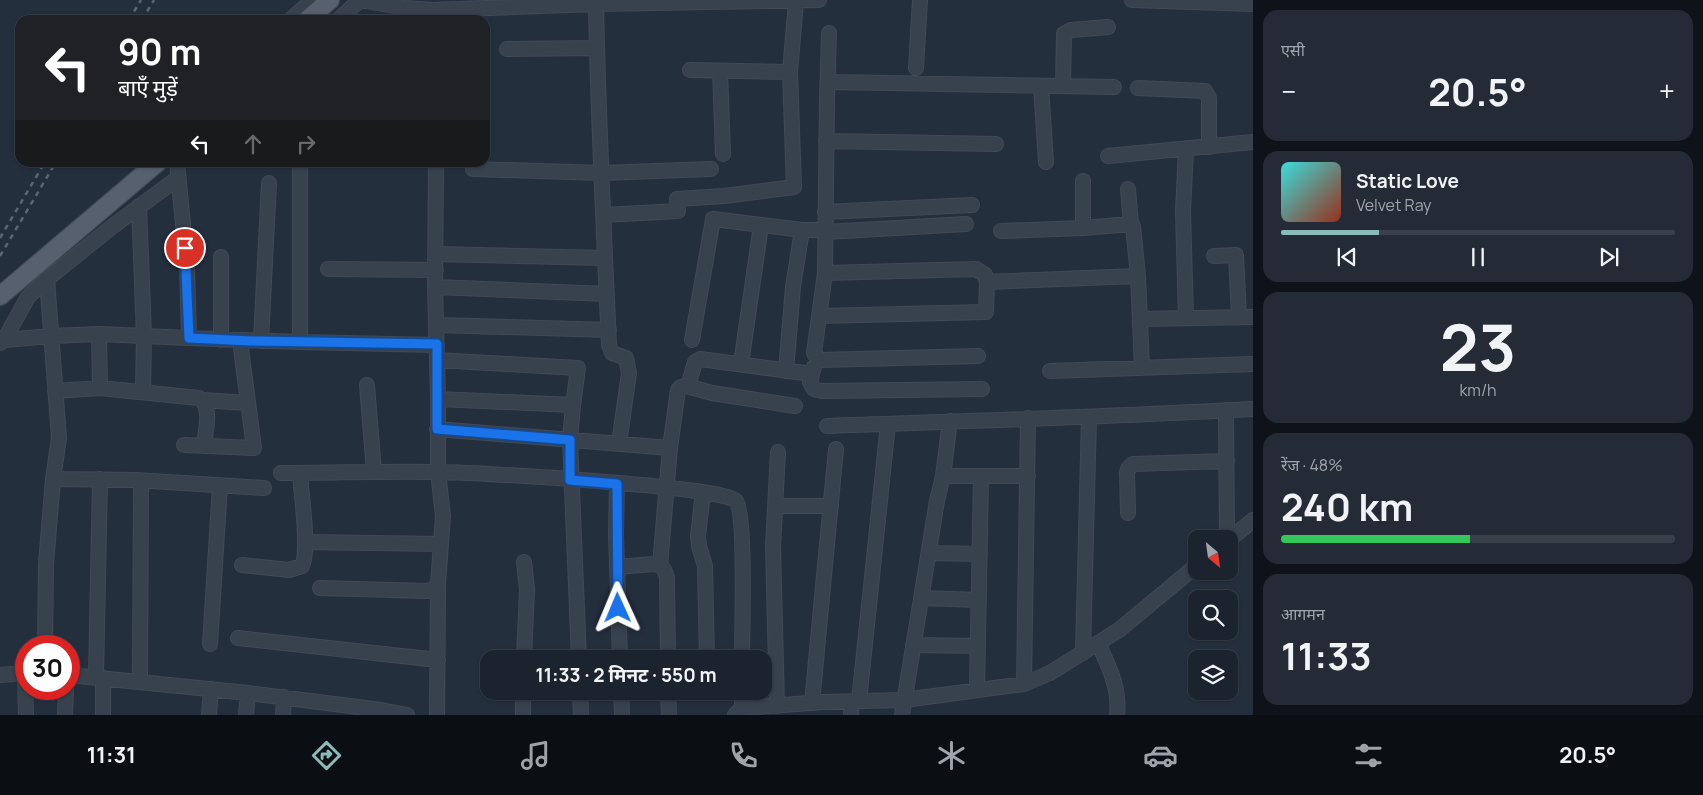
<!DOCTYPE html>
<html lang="hi">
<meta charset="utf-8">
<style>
:root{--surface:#1b232e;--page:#242b36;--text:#f1f3f6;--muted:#a0a4aa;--line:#39404a;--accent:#8bbbb9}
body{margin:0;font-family:Manrope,"Noto Sans Devanagari",sans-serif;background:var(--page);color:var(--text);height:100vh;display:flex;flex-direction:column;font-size:19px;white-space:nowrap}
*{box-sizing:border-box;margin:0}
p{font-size:16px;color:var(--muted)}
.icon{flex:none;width:28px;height:28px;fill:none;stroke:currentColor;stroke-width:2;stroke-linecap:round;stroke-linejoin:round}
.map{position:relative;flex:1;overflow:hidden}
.panel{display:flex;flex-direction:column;gap:10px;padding:10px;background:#0f1319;width:450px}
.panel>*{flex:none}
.hud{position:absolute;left:15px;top:15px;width:475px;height:152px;border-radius:15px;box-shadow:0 1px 4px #0004,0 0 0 1px var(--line);background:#202124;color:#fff;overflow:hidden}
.needle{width:32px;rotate:151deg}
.tools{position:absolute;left:1188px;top:530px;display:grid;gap:10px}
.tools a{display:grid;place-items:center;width:50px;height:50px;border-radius:10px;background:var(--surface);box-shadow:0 1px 4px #0004,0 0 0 1px var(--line);font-size:25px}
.speed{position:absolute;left:15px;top:635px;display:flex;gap:10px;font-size:25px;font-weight:700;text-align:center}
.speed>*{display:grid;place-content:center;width:65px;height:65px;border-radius:50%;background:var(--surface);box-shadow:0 1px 4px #0004,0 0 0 1px var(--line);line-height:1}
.speed .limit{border:8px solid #d22;background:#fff;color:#111}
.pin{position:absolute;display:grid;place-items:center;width:42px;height:42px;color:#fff;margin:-21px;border:2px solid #fff;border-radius:50%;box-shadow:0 1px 5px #0007}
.me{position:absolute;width:55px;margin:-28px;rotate:359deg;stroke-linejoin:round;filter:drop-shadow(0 0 4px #0008)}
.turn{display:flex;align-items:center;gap:18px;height:105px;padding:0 20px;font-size:22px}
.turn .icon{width:65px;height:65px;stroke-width:2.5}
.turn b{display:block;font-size:35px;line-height:42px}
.lanes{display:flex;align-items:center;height:48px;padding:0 20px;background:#0003;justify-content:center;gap:25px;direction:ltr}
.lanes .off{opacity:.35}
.big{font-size:38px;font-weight:700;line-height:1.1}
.panel .card{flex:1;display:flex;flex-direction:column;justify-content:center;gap:8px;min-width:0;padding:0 18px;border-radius:15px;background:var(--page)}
.panel .dial{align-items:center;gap:0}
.dial b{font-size:65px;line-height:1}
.song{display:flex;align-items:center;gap:15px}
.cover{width:60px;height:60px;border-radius:8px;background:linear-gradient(135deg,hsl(180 70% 55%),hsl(10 70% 35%))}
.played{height:5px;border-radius:2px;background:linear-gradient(90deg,var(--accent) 25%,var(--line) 25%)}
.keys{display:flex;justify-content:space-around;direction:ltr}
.heat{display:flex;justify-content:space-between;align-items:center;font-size:28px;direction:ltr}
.charge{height:8px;border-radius:4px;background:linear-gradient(90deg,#34c759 48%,var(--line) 0)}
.trip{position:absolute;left:480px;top:650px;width:292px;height:50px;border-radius:15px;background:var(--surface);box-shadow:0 1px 4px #0004,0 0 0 1px var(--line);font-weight:700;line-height:50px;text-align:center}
.tab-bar{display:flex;height:80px;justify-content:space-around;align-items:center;background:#0b0e12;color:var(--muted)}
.tab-bar .icon{width:35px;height:35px}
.tab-bar .active{color:var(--accent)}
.tab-bar b{font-size:22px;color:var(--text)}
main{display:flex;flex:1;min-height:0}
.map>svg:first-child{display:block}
</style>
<main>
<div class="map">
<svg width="1253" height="715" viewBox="0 0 1253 715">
<rect width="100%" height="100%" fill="#242f3e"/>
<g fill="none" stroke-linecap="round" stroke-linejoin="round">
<defs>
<path id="minor" d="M361 0 405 8 432 10 596 4 819 0
M1132 0 1253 4
M596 4C598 118 604 232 609 345L612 353 626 358 629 373 619 444
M290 20 313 0
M338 20 360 0
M829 33 827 100 825 273 814 353 819 360 978 356
M507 49 597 48
M916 68 920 0
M690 70 790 72 796 2
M720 71 723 154
M828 82 1114 87
M1041 86 1046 162
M1063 86 1064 34 1071 30 1108 27
M1138 88 1205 91 1209 98V147
M826 141 996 144
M1186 149 1183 211 1186 318
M1108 156 1253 142
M473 169 602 173 711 169
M1083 181V228
M1128 189 1131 224
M139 206 144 335 143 392
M825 212 972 205
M604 215 678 211 677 199 724 196 794 187 790 72
M1001 231 1083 228 1131 224 1133 226 1138 276 1142 368
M825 232 966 224
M436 254 605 258
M1214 256 1236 255 1239 317
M221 257V340
M328 269 436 270
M825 273 976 269 985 275 987 282
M435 287 607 294
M820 316 986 312 987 282 1138 276
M1141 319 1253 317
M437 325 609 330
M99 334 100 388
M189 338 300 342 437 345
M4 340 28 297 47 279 113 226 178 178
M692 340 713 219 802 230
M261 341 269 183
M300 342V168
M0 343 4 340 52 336 99 334 189 338 187 266 177 162
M437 360 578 368 573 405 570 440 579 659
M741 364 761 225
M814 367 810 382 814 389 822 391 982 389
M786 371 793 287 802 230H825
M1050 371 1253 364
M367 385 374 472
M687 386 712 393 795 406
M55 391 100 388 199 398C213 406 205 433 204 446
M438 399 573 405
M202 400 248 403
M1226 410 1227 539
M827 426C969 421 1111 417 1253 409
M437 429 670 448
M184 445 254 448 240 341
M281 473C333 473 385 471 436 472 470 472 725 486 736 501 746 513 742 635 742 659
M943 476H1028
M53 479 135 480 264 488
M617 483 616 533 620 659
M703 492 698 536 699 546 705 566 707 659
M775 506H831
M1128 513 1127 473 1128 469 1133 464 1227 461
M1229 540 1253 520
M305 542 441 544
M929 553 980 554
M242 565 289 570 302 566C310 550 301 494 300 473
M660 565 670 448 678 390 681 387 688 386 695 362 700 359 812 374
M617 567 654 564C663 565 665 570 667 578L668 659
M320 588 427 591 434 589 438 584 443 516 438 472V399L435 287 436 162
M921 598 979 600
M238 638 438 660
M1098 643C1109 667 1120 688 1117 715
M210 644 220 486
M913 645 978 646
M45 646 46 564 53 479 59 438 47 279
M1083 653 1089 417
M524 659 527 589 524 562
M25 674 26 715
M0 675 26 673
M69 675 248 693 381 710 407 715
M96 677 100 479
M103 678V715
M140 681 141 482
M1024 684 1028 418
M977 690 981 476
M580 691 581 715
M621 691 622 715
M668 691 669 715
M742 691V708
M859 701 888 424
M812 703 836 449
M777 706 773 547 778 452
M65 715 66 689
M209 715 211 689
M246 715 248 693
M283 715 284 697
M437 715 438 584
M523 715V691
M735 715 742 708 823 702 904 700 1024 684 1050 673 1119 630 1196 566
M851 715 852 701
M902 715 937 501 943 476 950 421"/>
<path id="major" d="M307 20 330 0
M0 296 158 162"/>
</defs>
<use href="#minor" stroke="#414a57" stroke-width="16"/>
<use href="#major" stroke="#414a57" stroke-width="20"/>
<use href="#minor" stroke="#38414e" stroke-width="14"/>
<use href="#major" stroke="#56606e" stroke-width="18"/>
<path stroke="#5a6575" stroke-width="2.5" stroke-dasharray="5 5" stroke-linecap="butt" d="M129 20 141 0
M142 20 154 0
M0 238 45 162
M0 256 56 162"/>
</g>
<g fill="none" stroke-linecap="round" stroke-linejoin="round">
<defs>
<path id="route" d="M185 248 189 338 251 341 437 344V429L570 440V480L617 484 618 608"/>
</defs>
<use href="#route" stroke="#114b97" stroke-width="12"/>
<use href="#route" stroke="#1a73e8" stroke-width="9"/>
</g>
</svg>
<div class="tools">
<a><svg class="needle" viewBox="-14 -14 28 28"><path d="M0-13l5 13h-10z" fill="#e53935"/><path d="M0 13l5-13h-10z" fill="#a0a4aa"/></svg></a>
<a><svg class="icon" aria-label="search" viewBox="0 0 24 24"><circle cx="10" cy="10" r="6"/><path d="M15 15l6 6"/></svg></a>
<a><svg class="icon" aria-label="layers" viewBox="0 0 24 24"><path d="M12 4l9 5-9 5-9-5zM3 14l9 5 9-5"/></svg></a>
</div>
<div class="speed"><div class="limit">30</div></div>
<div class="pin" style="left:185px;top:248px;background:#d93025"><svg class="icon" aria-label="arrive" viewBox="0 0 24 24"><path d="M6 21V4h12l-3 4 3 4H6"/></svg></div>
<svg class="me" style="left:618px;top:608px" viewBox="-20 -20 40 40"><path d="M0-17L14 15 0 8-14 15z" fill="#1a73e8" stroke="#fff" stroke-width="4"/></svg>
<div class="trip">11:33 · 2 मिनट · 550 m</div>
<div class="hud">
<div class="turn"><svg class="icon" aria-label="left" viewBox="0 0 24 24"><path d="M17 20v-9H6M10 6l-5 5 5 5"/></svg><div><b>90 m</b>बाएँ मुड़ें</div></div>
<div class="lanes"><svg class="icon" aria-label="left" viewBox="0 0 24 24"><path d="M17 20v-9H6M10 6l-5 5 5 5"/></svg><svg class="icon off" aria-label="ahead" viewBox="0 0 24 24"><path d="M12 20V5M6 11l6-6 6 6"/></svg><svg class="icon off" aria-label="right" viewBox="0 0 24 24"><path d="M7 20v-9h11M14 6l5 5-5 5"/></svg></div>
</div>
</div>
<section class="panel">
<div class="card"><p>एसी</p>
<div class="heat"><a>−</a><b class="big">20.5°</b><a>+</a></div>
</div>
<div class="card">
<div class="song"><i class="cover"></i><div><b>Static Love</b><p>Velvet Ray</p></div></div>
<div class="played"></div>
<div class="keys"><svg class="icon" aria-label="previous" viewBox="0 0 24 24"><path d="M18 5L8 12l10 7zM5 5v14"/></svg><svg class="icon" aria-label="pause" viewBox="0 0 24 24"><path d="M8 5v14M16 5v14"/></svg><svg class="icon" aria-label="next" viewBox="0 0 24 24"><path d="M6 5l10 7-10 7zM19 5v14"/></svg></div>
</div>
<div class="card dial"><b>23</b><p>km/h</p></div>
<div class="card"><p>रेंज · 48%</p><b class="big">240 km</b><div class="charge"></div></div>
<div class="card"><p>आगमन</p><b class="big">11:33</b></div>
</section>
</main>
<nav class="tab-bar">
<b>11:31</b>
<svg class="icon active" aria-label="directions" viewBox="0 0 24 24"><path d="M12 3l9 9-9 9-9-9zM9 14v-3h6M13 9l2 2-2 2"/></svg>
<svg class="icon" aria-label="music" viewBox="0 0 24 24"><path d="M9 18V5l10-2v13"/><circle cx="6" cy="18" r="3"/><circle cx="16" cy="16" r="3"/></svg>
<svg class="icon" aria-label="phone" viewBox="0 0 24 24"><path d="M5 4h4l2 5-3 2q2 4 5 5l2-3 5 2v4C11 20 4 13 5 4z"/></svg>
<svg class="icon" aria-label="climate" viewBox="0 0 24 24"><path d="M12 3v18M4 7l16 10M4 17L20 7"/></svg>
<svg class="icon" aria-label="car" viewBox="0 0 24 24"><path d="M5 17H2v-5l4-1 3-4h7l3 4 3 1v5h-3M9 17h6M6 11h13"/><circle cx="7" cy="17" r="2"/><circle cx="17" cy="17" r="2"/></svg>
<svg class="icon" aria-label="filters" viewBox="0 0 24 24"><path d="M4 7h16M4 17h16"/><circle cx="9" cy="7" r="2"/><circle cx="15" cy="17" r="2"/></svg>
<b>20.5°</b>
</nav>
